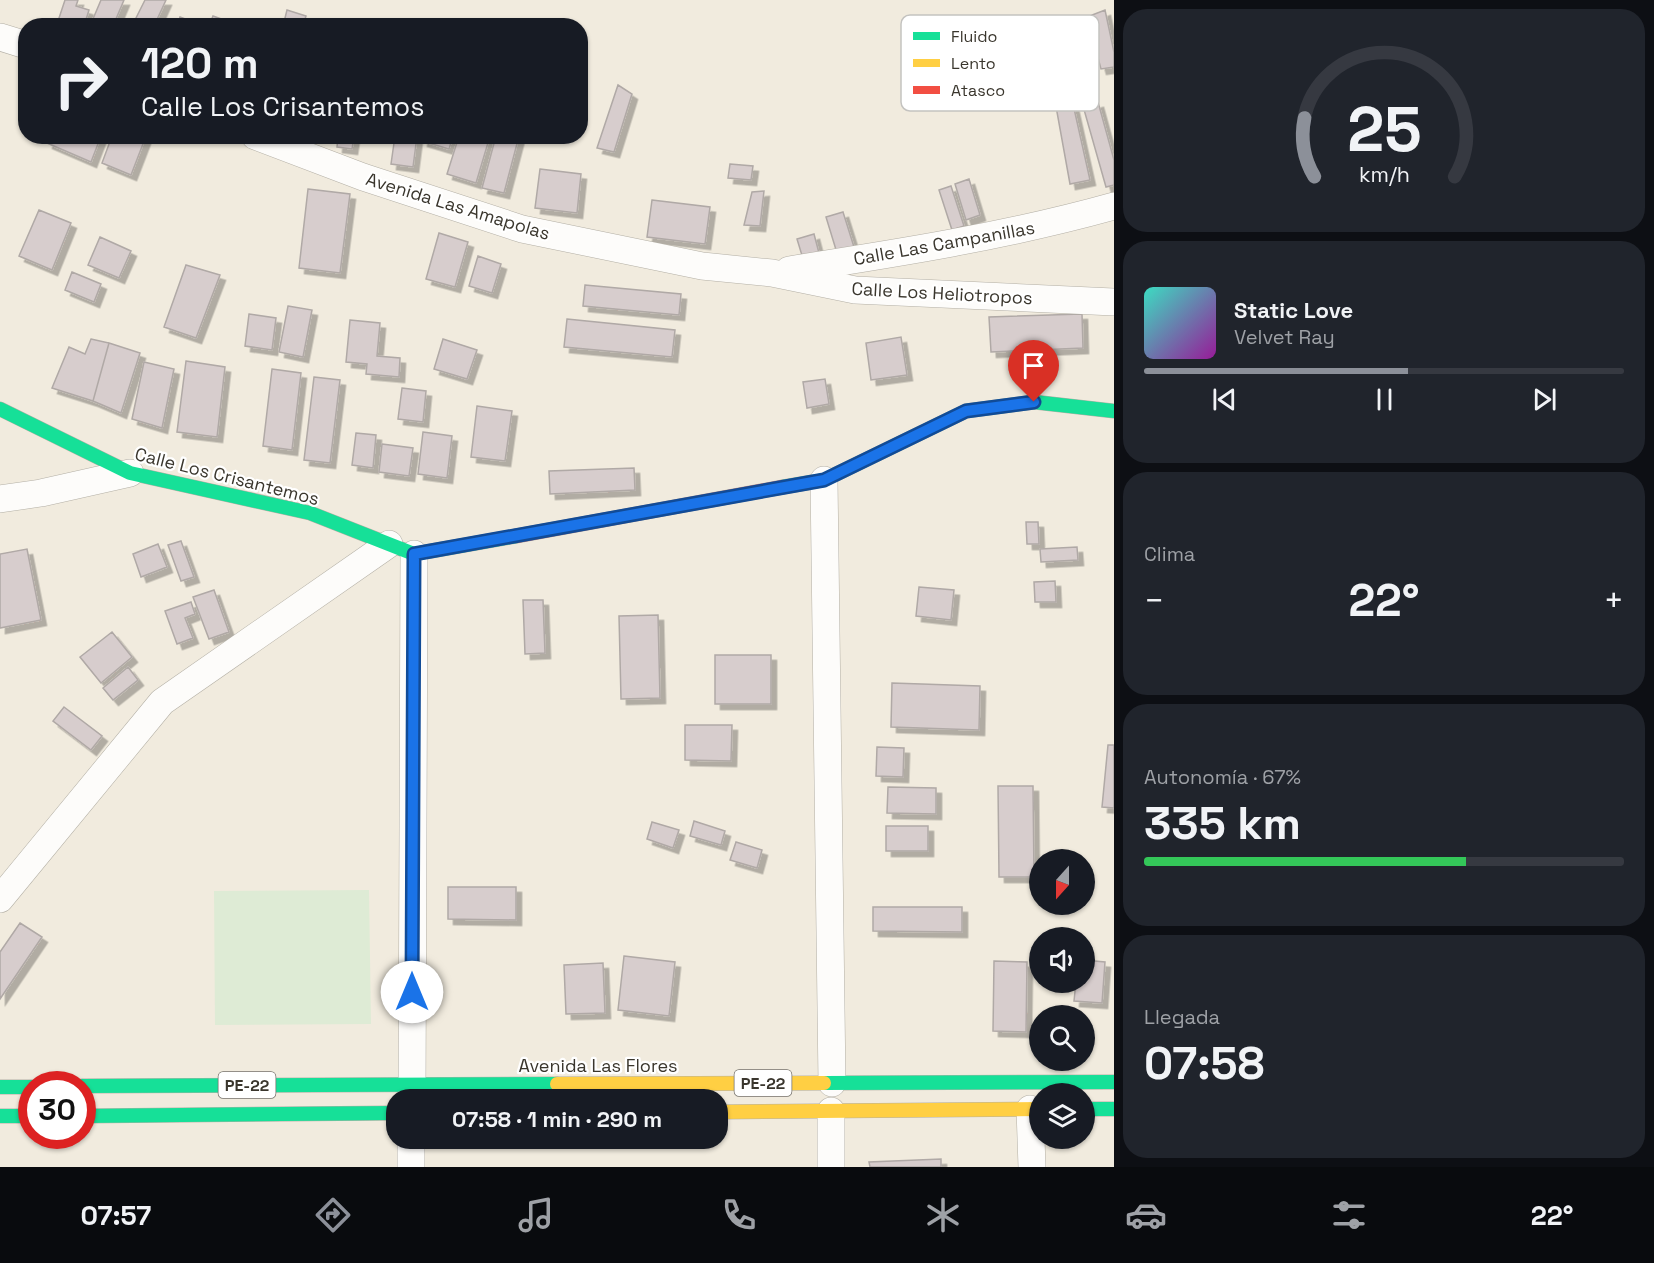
<!DOCTYPE html>
<html lang="es">
<meta charset="utf-8">
<style>
:root{--surface:#171b24;--page:#20242c;--text:#f1f3f6;--muted:#9ea1a6;--line:#363941;--accent:#8c9099}
body{margin:0;font-family:"Space Grotesk",sans-serif;background:var(--page);color:var(--text);height:100vh;display:flex;flex-direction:column;font-size:22px;white-space:nowrap}
*{box-sizing:border-box;margin:0}
p{font-size:20px;color:var(--muted)}
.icon{flex:none;width:33px;height:33px;fill:none;stroke:currentColor;stroke-width:2;stroke-linecap:round;stroke-linejoin:round}
.map{position:relative;flex:1;overflow:hidden}
.panel{display:flex;flex-direction:column;gap:9px;padding:9px;background:#0d0f14;width:540px}
.panel>*{flex:none}
.top-card{position:absolute;left:18px;top:18px;width:570px;height:126px;border-radius:24px;box-shadow:0 2px 4px #0004;background:#171b24;color:var(--text);overflow:hidden}
.needle{width:39px;rotate:201deg}
.controls{position:absolute;left:1029px;top:849px;display:grid;gap:12px}
.controls a{display:grid;place-items:center;width:66px;height:66px;border-radius:50%;background:var(--surface);box-shadow:0 2px 4px #0004;font-size:30px}
.speed{position:absolute;left:18px;top:1071px;display:flex;gap:12px;font-size:30px;font-weight:700;text-align:center}
.speed>*{display:grid;place-content:center;width:78px;height:78px;border-radius:50%;background:var(--surface);box-shadow:0 2px 4px #0004;line-height:1}
.speed .limit{border:9px solid #d22;background:#fff;color:#111}
.pin{position:absolute;display:grid;place-items:center;width:51px;height:51px;color:#fff;margin:-62px -26px;border-radius:50% 50% 50% 0;rotate:-45deg;box-shadow:0 0 6px #0007}
.pin .icon{rotate:45deg}
.me{position:absolute;width:66px;margin:-33px;rotate:0deg;stroke-linejoin:round;filter:drop-shadow(0 0 4px #0008)}
.turn{display:flex;align-items:center;gap:21px;height:126px;padding:0 24px;font-size:27px}
.turn .icon{width:78px;height:78px;stroke-width:2.5}
.turn b{display:block;font-size:42px;line-height:51px}
.big{font-size:45px;font-weight:800;line-height:1.1}
.panel .card{flex:1;display:flex;flex-direction:column;justify-content:center;gap:9px;min-width:0;padding:0 21px;border-radius:24px;background:var(--page)}
.panel .dial{align-items:center;gap:0}
.dial svg{height:156px;overflow:visible;fill:none;stroke:var(--line);stroke-width:7;stroke-linecap:round;text-anchor:middle}
.dial text{fill:var(--text);stroke:none}
.song{display:flex;align-items:center;gap:18px}
.cover{width:72px;height:72px;border-radius:9px;background:linear-gradient(135deg,hsl(170 70% 55%),hsl(300 70% 35%))}
.played{height:6px;border-radius:3px;background:linear-gradient(90deg,var(--accent) 55%,var(--line) 55%)}
.keys{display:flex;justify-content:space-around;direction:ltr}
.heat{display:flex;justify-content:space-between;align-items:center;font-size:33px;direction:ltr}
.charge{height:9px;border-radius:4px;background:linear-gradient(90deg,#34c759 67%,var(--line) 0)}
.trip{position:absolute;left:386px;top:1089px;width:342px;height:60px;border-radius:24px;background:var(--surface);box-shadow:0 2px 4px #0004;font-weight:800;line-height:60px;text-align:center}
.tabs{display:flex;height:96px;justify-content:space-around;align-items:center;background:#090b0e;color:var(--muted)}
.tabs .icon{width:42px;height:42px}
.tabs .active{color:var(--accent)}
.tabs b{font-size:27px;color:var(--text)}
main{display:flex;flex:1;min-height:0}
.map>svg:first-child{display:block}
</style>
<main>
<div class="map">
<svg width="1114" height="1167" viewBox="0 0 1114 1167">
<defs>
<filter id="shadow"><feDropShadow dx="5.5" dy="5.5" stdDeviation="0" flood-color="#0004"/></filter>
</defs>
<rect width="100%" height="100%" fill="#f1ebde"/>
<path fill="#deebd5" d="M369 890 371 1024 215 1025 214 891Z"/>
<path fill="#d7cdcd" stroke="#b0a9a6" stroke-width="1.5" filter="url(#shadow)" d="M65 0H78L76 6 89 10 84 26 57 24Z
M101 0H124L113 26H90Z
M145 0H166L154 26H132Z
M287 10 306 16 303 26H283Z
M1105 10 1114 52V67L1101 69 1087 17Z
M213 16 235 24 234 26H209Z
M180 17 201 25V26H177Z
M618 85 632 94 614 152 597 148Z
M1071 95 1090 180 1070 184 1055 101Z
M1098 102 1114 160V185L1106 187 1083 106Z
M49 136H101L91 162 47 143Z
M112 136H146L131 175 102 163Z
M338 136H354L352 149 337 147Z
M395 136H417L413 167 391 164Z
M423 136H453L449 149 422 141Z
M459 136H490L476 183 447 174Z
M496 136H519L504 193 482 188Z
M730 164 753 166 751 180 728 178Z
M540 169 581 174 577 213 535 208Z
M969 179 980 215 966 220 955 184Z
M951 186 964 226 952 230 939 190Z
M308 189 350 194 340 273 299 268Z
M764 191 760 226 744 225 752 192Z
M652 200 710 207 705 244 647 237Z
M39 210 71 223 52 270 19 256Z
M843 212 854 247 837 253 826 217Z
M439 233 468 242 455 287 426 279Z
M814 234 820 257 804 262 797 239Z
M100 237 131 251 119 278 88 265Z
M478 256 501 264 492 293 469 286Z
M186 265 220 275 196 338 164 327Z
M72 272 101 284 94 302 65 290Z
M585 285 681 294 679 315 583 306Z
M288 306 312 310 303 357 279 352Z
M249 314 276 318 272 350 245 346Z
M1082 314 1083 348 991 352 989 317Z
M567 319 675 330 672 357 564 347Z
M350 320 380 323 377 356 400 358 399 377 366 374 367 364 346 362Z
M901 337 907 375 871 380 866 343Z
M91 339 109 343 93 401 52 388 69 347 85 354Z
M443 339 477 350 467 379 434 369Z
M109 343 140 353 121 413 93 401Z
M186 361 225 367 217 437 177 432Z
M144 362 174 369 162 428 132 419Z
M272 369 301 373 292 450 263 446Z
M314 377 340 380 330 463 304 460Z
M825 379 829 404 807 408 803 382Z
M402 388 426 391 423 422 398 419Z
M477 406 512 411 505 461 471 457Z
M423 432 452 436 447 478 418 474Z
M356 433 376 435 373 468 352 465Z
M382 444 413 448 409 476 379 472Z
M634 468 635 490 550 494 549 471Z
M1026 522H1038L1039 544H1027Z
M181 541 194 577 181 581 168 545Z
M158 544 167 567 141 577 133 554Z
M1077 547 1078 560 1041 562 1040 549Z
M27 549 41 620 0 628V554Z
M1055 581 1056 602H1035L1034 582Z
M919 587 954 590 951 620 916 616Z
M214 590 229 632 209 639 193 597Z
M523 600H543L545 653 525 654Z
M191 602 195 614 185 618 193 638 177 644 165 611Z
M658 615 660 698 621 699 619 616Z
M112 632 132 657 101 683 80 657Z
M715 655H771V704H715Z
M128 667 138 680 113 700 103 688Z
M892 683 980 686 979 730 891 727Z
M64 707 102 736 91 750 53 721Z
M685 725H732L731 761 685 760Z
M1108 745H1114V808L1102 807Z
M877 747 904 748 903 777 876 776Z
M998 786H1033L1034 877H999Z
M888 787 936 788V814L887 813Z
M694 821 725 831 721 845 690 836Z
M652 822 679 830 673 848 647 839Z
M886 826H928V851H886Z
M736 842 762 850 757 868 730 860Z
M448 887H516V920L448 919Z
M873 907H962V932L873 931Z
M20 923 42 937 0 999V952Z
M624 956 675 962 669 1016 618 1010Z
M1084 960 1105 962 1102 1003 1074 1001 1076 982H1084Z
M994 961 1027 962 1026 1032 993 1031Z
M603 963 605 1013 566 1014 564 965Z
M941 1159V1167H870L869 1162Z"/>
<g fill="none" stroke-linecap="round" stroke-linejoin="round">
<defs>
<path id="street" d="M0 37 26 45
M255 136 363 177 522 229 702 266 772 273 855 290 1114 302
M789 270C898 253 1007 236 1114 206
M824 480 832 1083
M0 499 41 493 130 473
M0 899 162 702 389 544
M412 1100 414 554
M1030 1109 1032 1167
M411 1167V1138
M831 1167V1111"/>
<path id="fast" d="M0 409 130 473 310 513 414 554 516 536
M783 487 824 480 966 411 1034 402 1114 411
M824 1083 1114 1082
M82 1086 557 1084
M0 1087H32
M1084 1109H1114
M0 1116H32
M82 1116 396 1113"/>
<path id="slow" d="M557 1084 824 1083
M717 1112 1040 1109"/>
<path id="jam" d="M516 536 783 487"/>
</defs>
<use href="#street" stroke="#b3afa5" stroke-width="28"/>
<use href="#fast" stroke="#b3afa5" stroke-width="15"/>
<use href="#slow" stroke="#b3afa5" stroke-width="15"/>
<use href="#jam" stroke="#b3afa5" stroke-width="15"/>
<use href="#street" stroke="#fdfcfa" stroke-width="27"/>
<use href="#fast" stroke="#16e098" stroke-width="14"/>
<use href="#slow" stroke="#ffcf43" stroke-width="14"/>
<use href="#jam" stroke="#f24e42" stroke-width="14"/>
</g>
<g fill="none" stroke-linecap="round" stroke-linejoin="round">
<defs>
<path id="route" d="M412 992 414 554 824 480 966 411 1034 402"/>
</defs>
<use href="#route" stroke="#114b97" stroke-width="15"/>
<use href="#route" stroke="#1a73e8" stroke-width="10"/>
</g>
<g text-anchor="middle" dominant-baseline="central" stroke-width="4.5" stroke-linejoin="round" paint-order="stroke">
<g fill="#fff" stroke="#75726c" stroke-width="1.5">
<rect x="734.5" y="1070" width="57" height="26" rx="4.5"/>
<rect x="218.5" y="1072" width="57" height="26" rx="4.5"/>
</g>
<g font-size="16" font-weight="bold" fill="#3a362d">
<text x="763" y="1083">PE-22</text>
<text x="247" y="1085">PE-22</text>
</g>
<g font-size="18" fill="#3a362d" stroke="#fff">
<text transform="translate(458 206) rotate(17)">Avenida Las Amapolas</text>
<text transform="translate(944 243) rotate(-10)">Calle Las Campanillas</text>
<text transform="translate(942 293) rotate(3)">Calle Los Heliotropos</text>
<text transform="translate(227 476) rotate(14)">Calle Los Crisantemos</text>
<text x="598" y="1065">Avenida Las Flores</text>
</g>
</g>
<rect x="901" y="15" width="198" height="96" rx="9" fill="#fff" stroke="#c4c3c0" stroke-width="1.5"/>
<rect x="913" y="32" width="27" height="8" fill="#16e098"/>
<rect x="913" y="59" width="27" height="8" fill="#ffcf43"/>
<rect x="913" y="86" width="27" height="8" fill="#f24e42"/>
<g font-size="16" fill="#3a362d">
<text x="951" y="42">Fluido</text>
<text x="951" y="69">Lento</text>
<text x="951" y="96">Atasco</text>
</g>
</svg>
<div class="controls">
<a><svg class="needle" viewBox="-14 -14 28 28"><path d="M0-13l5 13h-10z" fill="#e53935"/><path d="M0 13l5-13h-10z" fill="#9ea1a6"/></svg></a>
<a><svg class="icon" aria-label="sound" viewBox="0 0 24 24"><path d="M4 9h4l5-4v14l-5-4H4zM17 9q2 3 0 6"/></svg></a>
<a><svg class="icon" aria-label="search" viewBox="0 0 24 24"><circle cx="10" cy="10" r="6"/><path d="M15 15l6 6"/></svg></a>
<a><svg class="icon" aria-label="layers" viewBox="0 0 24 24"><path d="M12 4l9 5-9 5-9-5zM3 14l9 5 9-5"/></svg></a>
</div>
<div class="speed"><div class="limit">30</div></div>
<div class="pin" style="left:1034px;top:402px;background:#d93025"><svg class="icon" aria-label="arrive" viewBox="0 0 24 24"><path d="M6 21V4h12l-3 4 3 4H6"/></svg></div>
<svg class="me" style="left:412px;top:992px" viewBox="-20 -20 40 40"><circle r="19" fill="#fff"/><path d="M0-13L10 11 0 6-10 11z" fill="#1a73e8"/></svg>
<div class="trip">07:58 · 1 min · 290 m</div>
<div class="top-card">
<div class="turn"><svg class="icon" aria-label="right" viewBox="0 0 24 24"><path d="M7 20v-9h11M14 6l5 5-5 5"/></svg><div><b>120 m</b>Calle Los Crisantemos</div></div>
</div>
</div>
<section class="panel">
<div class="card dial"><svg viewBox="0 0 100 80">
<path d="M14 69A42 42 0 1 1 86 69"/>
<path d="M14 69A42 42 0 0 1 9 39" stroke="#8c9099"/>
<text x="50" y="56" font-size="32" font-weight="700">25</text>
<text x="50" y="72" font-size="11">km/h</text>
</svg></div>
<div class="card">
<div class="song"><i class="cover"></i><div><b>Static Love</b><p>Velvet Ray</p></div></div>
<div class="played"></div>
<div class="keys"><svg class="icon" aria-label="previous" viewBox="0 0 24 24"><path d="M18 5L8 12l10 7zM5 5v14"/></svg><svg class="icon" aria-label="pause" viewBox="0 0 24 24"><path d="M8 5v14M16 5v14"/></svg><svg class="icon" aria-label="next" viewBox="0 0 24 24"><path d="M6 5l10 7-10 7zM19 5v14"/></svg></div>
</div>
<div class="card"><p>Clima</p>
<div class="heat"><a>−</a><b class="big">22°</b><a>+</a></div>
</div>
<div class="card"><p>Autonomía · 67%</p><b class="big">335 km</b><div class="charge"></div></div>
<div class="card"><p>Llegada</p><b class="big">07:58</b></div>
</section>
</main>
<nav class="tabs">
<b>07:57</b>
<svg class="icon active" aria-label="directions" viewBox="0 0 24 24"><path d="M12 3l9 9-9 9-9-9zM9 14v-3h6M13 9l2 2-2 2"/></svg>
<svg class="icon" aria-label="music" viewBox="0 0 24 24"><path d="M9 18V5l10-2v13"/><circle cx="6" cy="18" r="3"/><circle cx="16" cy="16" r="3"/></svg>
<svg class="icon" aria-label="phone" viewBox="0 0 24 24"><path d="M5 4h4l2 5-3 2q2 4 5 5l2-3 5 2v4C11 20 4 13 5 4z"/></svg>
<svg class="icon" aria-label="climate" viewBox="0 0 24 24"><path d="M12 3v18M4 7l16 10M4 17L20 7"/></svg>
<svg class="icon" aria-label="car" viewBox="0 0 24 24"><path d="M5 17H2v-5l4-1 3-4h7l3 4 3 1v5h-3M9 17h6M6 11h13"/><circle cx="7" cy="17" r="2"/><circle cx="17" cy="17" r="2"/></svg>
<svg class="icon" aria-label="filters" viewBox="0 0 24 24"><path d="M4 7h16M4 17h16"/><circle cx="9" cy="7" r="2"/><circle cx="15" cy="17" r="2"/></svg>
<b>22°</b>
</nav>
